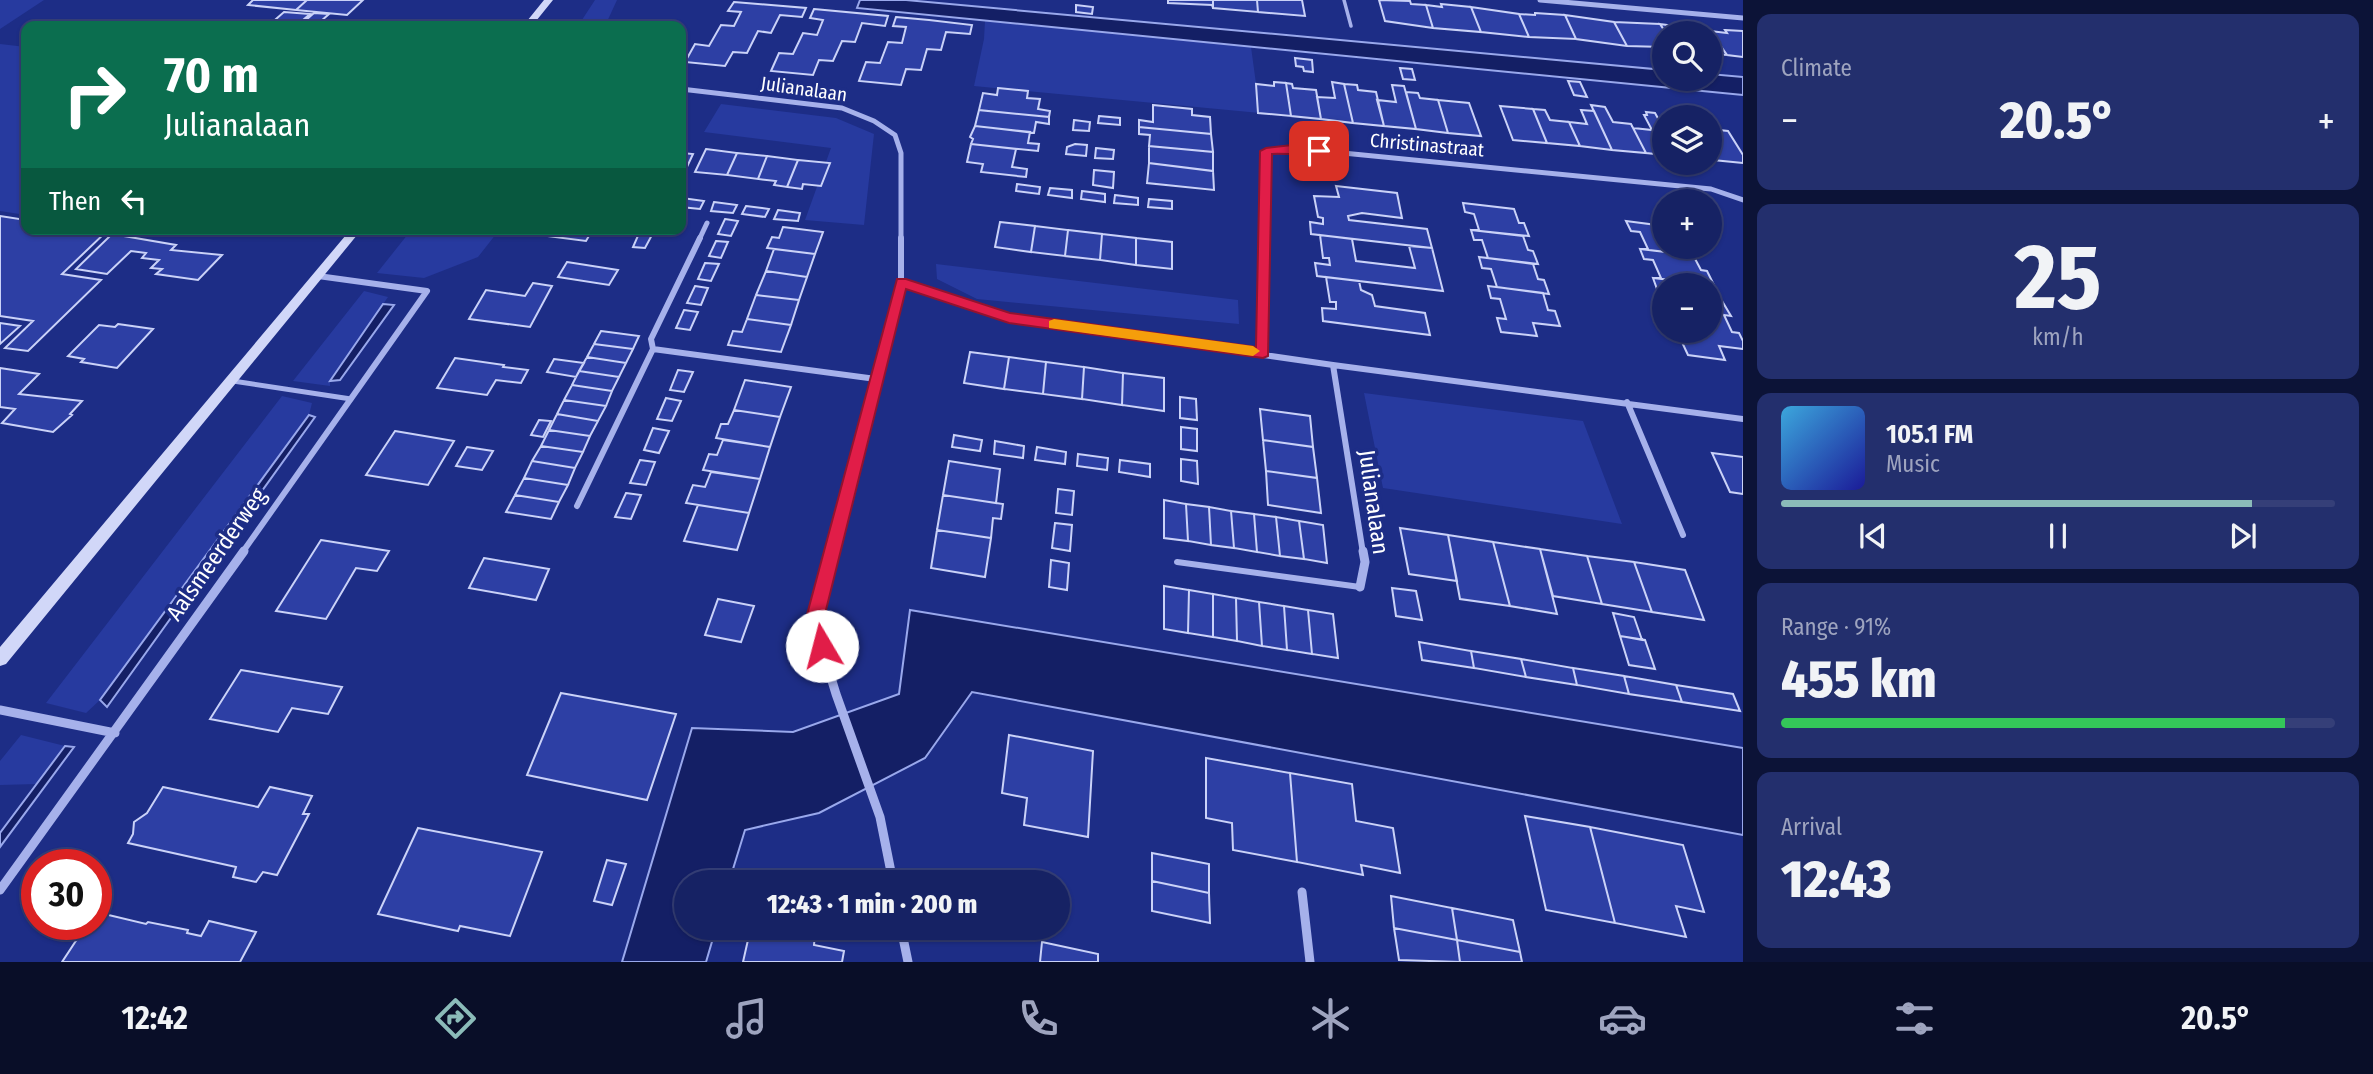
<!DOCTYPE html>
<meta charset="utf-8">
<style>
:root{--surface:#162264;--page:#232f6d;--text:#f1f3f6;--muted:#9ea4bf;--line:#353f78;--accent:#8bbbb9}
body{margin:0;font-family:"Fira Sans Condensed",sans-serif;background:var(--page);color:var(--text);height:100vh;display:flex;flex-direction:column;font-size:26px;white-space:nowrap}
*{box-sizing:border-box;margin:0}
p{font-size:23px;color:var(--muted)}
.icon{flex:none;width:38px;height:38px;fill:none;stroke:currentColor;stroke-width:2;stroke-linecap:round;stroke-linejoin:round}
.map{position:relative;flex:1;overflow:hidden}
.details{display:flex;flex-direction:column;gap:14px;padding:14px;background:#0c1337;width:630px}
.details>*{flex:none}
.hud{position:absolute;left:21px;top:21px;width:665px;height:214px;border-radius:14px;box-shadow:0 2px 5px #0004,0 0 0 2px var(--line);background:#0b6e4f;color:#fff;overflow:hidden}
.fabs{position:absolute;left:1652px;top:21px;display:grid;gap:14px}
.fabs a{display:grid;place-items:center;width:70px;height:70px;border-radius:50%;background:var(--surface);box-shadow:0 2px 5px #0004,0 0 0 2px var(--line);font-size:35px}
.speed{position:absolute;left:21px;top:849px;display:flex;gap:14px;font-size:35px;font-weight:700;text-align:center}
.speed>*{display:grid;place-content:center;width:91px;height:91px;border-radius:50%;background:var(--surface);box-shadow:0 2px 5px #0004,0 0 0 2px var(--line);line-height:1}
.speed .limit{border:10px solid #d22;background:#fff;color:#111}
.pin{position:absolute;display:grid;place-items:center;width:60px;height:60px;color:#fff;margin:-30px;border-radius:14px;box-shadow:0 4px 10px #0006}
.me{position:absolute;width:77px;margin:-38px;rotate:352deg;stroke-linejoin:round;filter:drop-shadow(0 0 5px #0008)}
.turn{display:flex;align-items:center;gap:24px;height:147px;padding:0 28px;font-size:32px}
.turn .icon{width:91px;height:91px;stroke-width:2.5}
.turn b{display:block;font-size:49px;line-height:60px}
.then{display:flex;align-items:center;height:66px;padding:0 28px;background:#0003;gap:14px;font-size:26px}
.big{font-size:52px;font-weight:800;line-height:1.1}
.details .card{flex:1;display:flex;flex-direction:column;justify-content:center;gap:10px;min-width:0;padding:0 24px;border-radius:14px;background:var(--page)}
.details .dial{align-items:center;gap:0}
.dial b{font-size:91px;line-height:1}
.song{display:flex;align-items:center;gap:21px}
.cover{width:84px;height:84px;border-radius:10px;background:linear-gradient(135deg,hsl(200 70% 55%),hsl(240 70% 35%))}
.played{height:7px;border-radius:4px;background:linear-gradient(90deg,var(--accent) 85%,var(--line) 85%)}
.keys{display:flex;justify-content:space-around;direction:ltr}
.heat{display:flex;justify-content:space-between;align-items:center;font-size:38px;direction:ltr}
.charge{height:10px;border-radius:5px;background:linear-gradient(90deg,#34c759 91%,var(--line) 0)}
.trip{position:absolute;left:674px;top:870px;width:396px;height:70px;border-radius:35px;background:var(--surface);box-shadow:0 2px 5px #0004,0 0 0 2px var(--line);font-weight:800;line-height:70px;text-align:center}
.dock{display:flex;height:112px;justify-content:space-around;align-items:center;background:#090e28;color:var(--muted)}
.dock .icon{width:49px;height:49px}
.dock .active{color:var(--accent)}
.dock b{font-size:32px;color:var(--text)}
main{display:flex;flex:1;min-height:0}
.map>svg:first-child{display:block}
</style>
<main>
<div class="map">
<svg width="1743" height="962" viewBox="0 0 1743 962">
<rect width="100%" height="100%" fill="#1d2d86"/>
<path fill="#273a9f" d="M0 0H44L0 29Z
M595 0H617L605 26H578Z
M985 21 1251 47 1260 113 974 86 984 39Z
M0 44 26 47V215L0 211Z
M721 104 836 118 874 134 864 225 805 220 831 148 704 132Z
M412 229H500L478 257 424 278 377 273Z
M936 264 1238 300 1239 324 977 299 937 279Z
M364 291 388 297 330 381V386L293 381Z
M1364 393 1583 421 1622 524 1383 488Z
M282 396 312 403 309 415 100 700 86 713 46 703Z
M21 735 65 746 37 784 0 785V761Z"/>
<path fill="#141f65" stroke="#99a8ec" stroke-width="2" d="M860 0H906L1664 70V79H1710V74L1743 77V95L857 8Z
M383 304 394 305 340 380 330 381Z
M309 415 315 417 107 707 100 700Z
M910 610 1743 748V835L972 692 925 758 819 813 745 830 729 882H686V928H716L706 962H622L692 728 793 732 899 694Z
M65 746 74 747 0 847V833Z"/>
<path fill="#2d3fa4" stroke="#cad2f8" stroke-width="2" d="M253 0H307L296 10 248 5Z
M307 0H363L347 15 296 10Z
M1168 0H1213V8L1212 5 1168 3Z
M1213 0H1257L1258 12 1213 8Z
M1257 0H1302L1305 16 1258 12Z
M1379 0 1410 1 1411 4 1426 5 1433 28 1385 21Z
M734 2 806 8 802 17 780 15 771 33 758 31 747 53 733 52 725 66 685 62 695 44 709 46 721 25 734 26 741 12 728 11Z
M1441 4 1471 7 1481 32 1433 28 1426 5 1442 7Z
M1076 5 1093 7 1092 14 1076 12Z
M1471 7 1519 14 1529 37 1481 32Z
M814 9 888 16 885 26 862 23 855 42 842 41 833 61 819 60 813 75 771 71 779 53 793 54 803 33 817 35 823 20 810 18Z
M284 12 310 14 296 26H268Z
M314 13 329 14 320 22 306 20Z
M1535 13 1565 15 1576 39 1529 37 1519 14 1535 15Z
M1565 15 1614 22 1627 46 1576 39Z
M896 17 929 20 972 25 970 34 946 32 941 50 927 49 921 70 906 69 901 85 859 81 866 62 880 63 888 42 902 43 906 27 893 26Z
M1614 22 1660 24 1666 33 1664 47 1627 46Z
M1660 24 1710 31 1727 55 1710 54V33H1666Z
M1725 30 1743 31V57L1727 55 1710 31 1727 33Z
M1295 58 1312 60 1313 72 1304 71 1303 67 1296 66Z
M1400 68 1412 69 1415 80 1403 79Z
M1568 81 1580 82 1587 97 1574 95Z
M1274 82 1286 83 1291 116 1258 113 1256 84 1274 86Z
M1332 82 1344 84 1353 123 1321 119 1317 97 1335 98Z
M1286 83 1292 84 1293 88 1316 90 1321 119 1291 116Z
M1344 84 1357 85 1358 90 1376 92 1384 126 1353 123Z
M1392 85 1404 86 1416 129 1384 126 1377 100 1396 102Z
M998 88 1028 91 1027 98 1040 99 1038 109 1050 111 1049 117 979 110 983 93 997 95Z
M1406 92 1418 93 1420 98 1438 100 1448 133 1416 129Z
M1438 100 1469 103 1481 136 1448 133Z
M1153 105 1192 109V115L1210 117 1211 134 1139 127V120L1153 122Z
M1591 105 1605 107 1613 122 1631 124 1646 153 1612 150Z
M1500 106 1533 109 1547 143 1513 140Z
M1533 109 1545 110 1550 120 1569 122 1580 146 1547 143Z
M979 110 1049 117V124L1036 122 1034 133 975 126Z
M1581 110 1594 111 1612 150 1580 146 1569 122 1587 124Z
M1646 112 1655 113 1664 129V155L1646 153 1633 128 1652 130 1644 115H1647Z
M1099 116 1120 118V125L1098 123Z
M1074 120 1090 122 1089 131 1073 130Z
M975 126 1030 132 1028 143 1039 144 1038 151 971 144 973 139 970 137Z
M1139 127 1211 134 1213 152 1149 146 1150 135 1139 134Z
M1710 129 1728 131 1743 155V163L1713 160 1710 154Z
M971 144 1016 149 1012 167 1027 169 1026 177 981 172 983 164 967 162Z
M1075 144 1087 145 1086 156 1066 154 1067 147Z
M1149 146 1213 152V171L1149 163Z
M1096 148 1114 150 1113 159 1095 158Z
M706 149 737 153 727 175 695 172Z
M682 153 693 154 687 167 681 166Z
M737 153 767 156 758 179 727 175Z
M767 156 798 160 787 187 774 185 776 181 758 179Z
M798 160 830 163 821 186 803 184 802 189 787 187Z
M1149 163 1213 171 1214 190 1147 183Z
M1094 170 1114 172 1113 188 1093 185Z
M1017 184 1040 187 1039 194 1016 191Z
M1336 186 1397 193 1402 218 1362 213 1348 216 1349 220 1427 229 1432 248 1311 234 1310 222 1323 224V218L1318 217 1314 196 1339 197Z
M1050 188 1072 190V198L1048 195Z
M1082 191 1105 194V202L1081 199Z
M1115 195 1138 198V205L1114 203Z
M682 198 704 201 700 209 681 207Z
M1149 199 1172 201V209L1148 207Z
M714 202 737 205 733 213 711 211Z
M1463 203 1514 209 1519 223H1524L1529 236 1471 230H1479L1474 214 1465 212Z
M746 206 769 209 765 217 742 214Z
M778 210 800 213 798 221 774 219Z
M0 216 26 220V229L107 231 62 274 101 280 28 351 5 348 33 321 0 316Z
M725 219 738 221 731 236 718 234Z
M1626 221 1664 226V247H1695L1699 256 1640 249H1648L1640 232 1631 231Z
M1000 222 1035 226 1031 252 995 247Z
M1035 226 1068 230 1065 256 1031 252Z
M783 227 823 232 815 254 767 248 772 237 779 238Z
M551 229H593L586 241 547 236Z
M1068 230 1102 234 1100 260 1065 256Z
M1471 230 1523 236 1528 250 1533 251 1538 264 1479 257 1488 258 1482 240H1474Z
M640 231 653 233 645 248 633 247Z
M112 234 176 245 171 250 222 255 198 280 156 274 162 269 151 268 159 260 142 258 146 253 131 251 107 274 76 269Z
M1102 234 1136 238V265L1100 260Z
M1320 235 1352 239 1356 261 1415 268 1409 246 1432 248 1443 291 1317 276 1315 263 1330 265 1329 258H1323Z
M1136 238 1172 242V269L1136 265Z
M716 241 728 242 721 258 709 256Z
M774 249 815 254 807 277 766 271Z
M1640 249 1693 255 1701 270 1707 271 1714 285 1653 278H1661L1653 260 1644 259Z
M1479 257 1533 264 1538 279 1544 280 1549 294 1497 287 1491 269 1482 268Z
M567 262 618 270 609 285 558 277Z
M705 263 719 264 711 281 698 279Z
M766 271 807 277 799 300 756 295Z
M1326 277 1359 281 1361 290 1372 295 1375 306 1425 313 1430 335 1323 321 1322 308 1336 309V302H1330Z
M1653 278 1708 284 1709 285H1664V289H1657Z
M533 283 552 286 530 327 469 319 486 290 525 296Z
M695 286 708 288 701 305 687 303Z
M1488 286 1543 293 1548 310 1555 311 1560 326 1533 323 1537 336 1501 332 1497 318 1506 319 1500 299 1491 298Z
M1710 287 1717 300 1722 301 1731 316 1710 313Z
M756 295 799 300 791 325 747 319Z
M684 310 698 312 690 330 676 328Z
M1710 313 1724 315 1732 332 1739 333 1743 341V349L1719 346 1725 360 1688 355 1681 340 1691 342 1686 331H1710Z
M747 319 791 325 781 352 728 345 733 331 742 332Z
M0 323 20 326 0 344Z
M118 324 153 329 117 368 81 362 84 359 68 356 99 325 115 327Z
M601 331 639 336 633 349 594 344Z
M594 344 633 349 626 363 587 357Z
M970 352 1009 357 1004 389 964 383Z
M587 357 626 363 619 377 579 371Z
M1009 357 1046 362 1043 394 1004 389Z
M455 358 504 365 503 367 528 370 521 383 496 380 487 395 437 388Z
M554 359 584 363 576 377 547 372Z
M1046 362 1084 367 1082 399 1043 394Z
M1084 367 1123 373 1122 405 1082 399Z
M0 368 39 374 19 394 82 401 70 414 72 415 53 432 2 423 15 409 0 407Z
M678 370 693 372 684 392 670 390Z
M579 371 619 377 612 391 572 385Z
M1123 373 1164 378V411L1122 405Z
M745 380 791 387 780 417 734 410Z
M572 385 612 391 606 406 564 400Z
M1180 397 1196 399 1197 420 1180 418Z
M666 398 681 401 672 421 657 419Z
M564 400 606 406 598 421 557 414Z
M1260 409 1310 416 1313 447 1263 440Z
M734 410 780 417 770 447 716 438 721 424H728Z
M557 414 598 421 590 436 549 430Z
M539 420 551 421 543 437 531 435Z
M1181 427 1197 429V451L1181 449Z
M653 428 669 431 659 453 644 450Z
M549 430 590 436 583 452 541 446Z
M395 431 454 441 428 485 366 475Z
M954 435 982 440 980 451 952 447Z
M723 440 770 447 760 479 703 470 709 454 717 455Z
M1263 440 1313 447 1317 478 1266 471Z
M995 441 1024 446 1023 458 994 454Z
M541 446 583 452 575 468 532 461Z
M467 447 493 451 482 470 456 466Z
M1037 447 1066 452 1065 464 1035 460Z
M1712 453 1743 457V494L1730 492Z
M1078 454 1108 458 1107 470 1077 466Z
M1181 459 1197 461 1198 484 1181 481Z
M640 460 655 462 646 485 630 483Z
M1120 460 1150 464V477L1119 472Z
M532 461 575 468 568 485 524 478Z
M949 461 1000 469 996 503 943 495Z
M1266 471 1317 478 1321 513 1268 505Z
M711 472 760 479 749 513 686 503 693 485 705 487Z
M524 478 568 485 559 502 515 495Z
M1058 489 1074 491 1072 515 1056 513Z
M626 493 641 495 631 519 615 517Z
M515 495 559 502 551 519 506 512Z
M943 495 1003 504 1001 519 993 518 991 538 937 530Z
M1164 500 1186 504 1188 541 1164 538Z
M1186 504 1209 507 1211 545 1188 541Z
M698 505 749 513 737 550 684 541Z
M1209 507 1231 511 1234 548 1211 545Z
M1231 511 1254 514 1257 552 1234 548Z
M1254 514 1276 517 1280 556 1257 552Z
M1276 517 1299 521 1304 559 1280 556Z
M1299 521 1323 525 1327 563 1304 559Z
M1055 523 1072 525 1070 551 1052 548Z
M1400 528 1448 535 1457 581 1409 574Z
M937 530 991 538 985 577 931 568Z
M1448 535 1493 542 1510 606 1460 599Z
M321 540 389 551 377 571 356 568 326 619 276 611Z
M1493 542 1540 549 1557 614 1510 606Z
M1540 549 1587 556 1602 604 1553 596Z
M1587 556 1634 562 1652 612 1602 604Z
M484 558 549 569 536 600 469 588Z
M1051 560 1069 563 1067 590 1049 587Z
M1634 562 1685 570 1704 620 1652 612Z
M1164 586 1189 590 1188 633 1164 629Z
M1392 588 1416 591 1422 620 1396 616Z
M1189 590 1213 594V637L1188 633Z
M1213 594 1236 598 1237 641 1213 637Z
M1236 598 1259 602 1262 646 1237 641Z
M718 599 754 606 741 642 705 635Z
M1259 602 1284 606 1287 650 1262 646Z
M1284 606 1308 610 1312 654 1287 650Z
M1308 610 1333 614 1338 658 1312 654Z
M1613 613 1634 617 1642 640 1620 636Z
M1620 636 1645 640 1655 669 1629 665Z
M1419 642 1471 651 1474 668 1422 660Z
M1471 651 1521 659 1526 677 1474 668Z
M1521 659 1573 668 1577 685 1526 677Z
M1573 668 1624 676 1629 694 1577 685Z
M241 670 342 687 328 714 292 708 278 732 210 719Z
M1624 676 1676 685 1682 702 1629 694Z
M1676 685 1733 694 1740 711 1682 702Z
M561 693 676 714 647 800 527 775Z
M1009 735 1093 751 1088 837 1024 825 1027 798 1002 793Z
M1206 758 1290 773 1297 862 1233 850 1232 823 1206 818Z
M1290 773 1352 784 1356 821 1393 828 1400 873 1361 865 1363 875 1297 862Z
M163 787 258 807 270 787 312 796 303 814H309L277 875 263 872 256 882 233 877 236 867 128 843 133 834 134 822 147 813Z
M1525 816 1590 827 1615 923 1546 910Z
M1590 827 1683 845 1704 912 1676 906 1686 937 1615 923Z
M418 828 542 852 510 936 460 926 458 931 378 914Z
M1152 853 1209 864V893L1152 881Z
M607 860 626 864 612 905 594 901Z
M1152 881 1209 893 1210 923 1152 911Z
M1391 896 1452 908 1457 940 1394 928Z
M1452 908 1513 920 1520 952 1457 940Z
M96 912 146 924 148 922 188 930 187 933 201 936 209 921 256 932 240 962H62L87 924H96Z
M783 928 815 934 814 945 844 951 842 962H743L750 931 780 937Z
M1394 928 1457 940 1460 962 1399 960Z
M1457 940 1520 952 1522 962H1460Z
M1042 942 1098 954V962H1040Z"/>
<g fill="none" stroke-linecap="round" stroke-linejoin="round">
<path stroke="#a6b1eb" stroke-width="3.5" d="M1344 0 1351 26"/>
<path stroke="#a6b1eb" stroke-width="5" d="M233 381 351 399"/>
<path stroke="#a6b1eb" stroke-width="6" d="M1177 562 1360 587"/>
<path stroke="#a6b1eb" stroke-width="5" d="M1540 0 1743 18
M681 89 842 108 874 121 895 135 901 153V240
M699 240 707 223
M1265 240 1266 151 1292 148 1711 189 1743 200"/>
<path stroke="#a6b1eb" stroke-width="6" d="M901 282 1008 318 1333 365 1743 419
M653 349 651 339 700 238
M1263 353 1265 238
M1333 365 1363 553
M1627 402 1683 535
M577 506 653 349 876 379
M242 553 427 291 318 276
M832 553 901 282V238"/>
<path stroke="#a6b1eb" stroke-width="9" d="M832 551 814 622 836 694 880 817 893 882
M1360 587 1365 562 1363 551
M0 710 115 733
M0 890 244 551
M1302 892 1310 962
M901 928 908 962"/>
<path fill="#d1d7f8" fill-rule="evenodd" d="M544 0H553L532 26H523Z
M351 229H362L6 664 0 666V647Z"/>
</g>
<path fill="#e11d48" stroke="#92132f" stroke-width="2" d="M1292 145 1319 147 1325 151C1317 157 1285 153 1272 154L1268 356 1263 358 1009 323 906 289 823 622 831 646 828 652 822 654 815 652 805 622 897 279H906L1010 313 1256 347 1260 151 1266 148Z"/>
<path fill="#f59e0b" d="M1054 319 1253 346 1260 351 1253 356 1049 328V321Z"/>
<g text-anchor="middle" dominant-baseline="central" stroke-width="7" stroke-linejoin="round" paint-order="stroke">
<g font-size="19" fill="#fff" stroke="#1d2d86">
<text transform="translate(804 89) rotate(8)">Julianalaan</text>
<text transform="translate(1427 145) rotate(5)">Christinastraat</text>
</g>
<g font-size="23" fill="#fff" stroke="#1d2d86">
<text transform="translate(1374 502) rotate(82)">Julianalaan</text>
<text transform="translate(216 554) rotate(-55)">Aalsmeerderweg</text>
</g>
</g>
</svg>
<div class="fabs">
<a><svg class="icon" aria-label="search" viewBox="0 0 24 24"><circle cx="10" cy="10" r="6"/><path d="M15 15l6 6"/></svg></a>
<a><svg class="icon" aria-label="layers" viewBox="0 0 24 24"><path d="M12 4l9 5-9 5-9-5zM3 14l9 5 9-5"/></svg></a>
<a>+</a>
<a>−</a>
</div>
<div class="speed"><div class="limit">30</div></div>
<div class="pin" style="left:1319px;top:151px;background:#d93025"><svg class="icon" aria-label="arrive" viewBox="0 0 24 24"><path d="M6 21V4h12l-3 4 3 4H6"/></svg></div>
<svg class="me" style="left:822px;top:646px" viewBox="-20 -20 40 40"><circle r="19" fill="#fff"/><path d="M0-13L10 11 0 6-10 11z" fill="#e11d48"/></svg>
<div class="trip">12:43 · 1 min · 200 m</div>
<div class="hud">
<div class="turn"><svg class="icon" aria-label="right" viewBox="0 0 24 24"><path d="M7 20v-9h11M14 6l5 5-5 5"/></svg><div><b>70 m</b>Julianalaan</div></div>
<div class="then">Then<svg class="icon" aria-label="left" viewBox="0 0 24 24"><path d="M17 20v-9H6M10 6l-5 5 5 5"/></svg></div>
</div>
</div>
<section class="details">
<div class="card"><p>Climate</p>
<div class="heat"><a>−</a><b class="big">20.5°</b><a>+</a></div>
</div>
<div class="card dial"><b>25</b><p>km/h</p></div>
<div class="card">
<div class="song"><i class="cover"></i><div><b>105.1 FM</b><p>Music</p></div></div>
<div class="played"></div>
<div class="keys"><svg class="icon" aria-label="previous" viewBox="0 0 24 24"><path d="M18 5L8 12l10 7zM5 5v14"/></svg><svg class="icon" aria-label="pause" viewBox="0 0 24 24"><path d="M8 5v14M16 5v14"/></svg><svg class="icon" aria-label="next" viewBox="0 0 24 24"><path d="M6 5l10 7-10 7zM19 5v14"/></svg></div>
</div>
<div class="card"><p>Range · 91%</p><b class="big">455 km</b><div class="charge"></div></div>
<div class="card"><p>Arrival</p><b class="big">12:43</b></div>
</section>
</main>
<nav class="dock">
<b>12:42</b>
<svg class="icon active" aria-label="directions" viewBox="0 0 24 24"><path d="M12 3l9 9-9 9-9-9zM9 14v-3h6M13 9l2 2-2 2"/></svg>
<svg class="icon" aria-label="music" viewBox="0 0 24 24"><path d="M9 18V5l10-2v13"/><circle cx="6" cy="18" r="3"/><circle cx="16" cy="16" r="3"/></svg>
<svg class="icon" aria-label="phone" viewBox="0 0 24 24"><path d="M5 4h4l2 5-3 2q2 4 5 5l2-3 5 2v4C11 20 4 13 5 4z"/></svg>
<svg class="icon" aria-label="climate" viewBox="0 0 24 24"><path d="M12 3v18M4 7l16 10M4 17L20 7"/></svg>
<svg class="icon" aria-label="car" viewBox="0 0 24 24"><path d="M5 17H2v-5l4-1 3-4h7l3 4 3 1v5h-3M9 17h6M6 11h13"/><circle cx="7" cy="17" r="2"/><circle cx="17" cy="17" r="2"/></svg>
<svg class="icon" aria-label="filters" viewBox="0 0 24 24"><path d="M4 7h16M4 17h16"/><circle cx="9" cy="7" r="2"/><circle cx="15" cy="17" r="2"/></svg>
<b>20.5°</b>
</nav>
